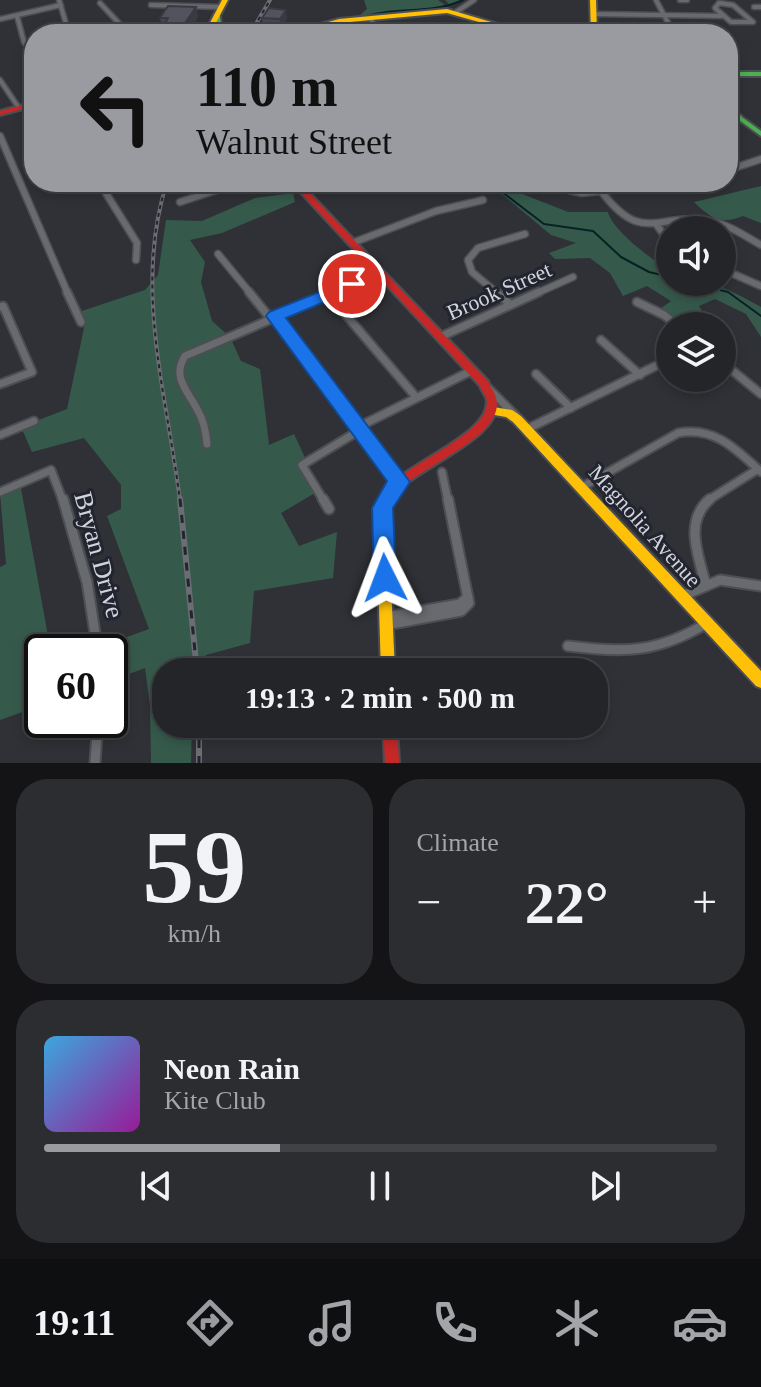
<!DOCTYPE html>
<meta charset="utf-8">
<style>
:root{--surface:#242528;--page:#2c2d30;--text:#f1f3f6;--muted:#a3a5a8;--line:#414245;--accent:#999ba1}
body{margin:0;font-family:Georgia,serif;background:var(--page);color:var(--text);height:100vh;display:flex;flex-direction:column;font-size:30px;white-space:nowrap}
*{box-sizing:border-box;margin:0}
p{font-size:26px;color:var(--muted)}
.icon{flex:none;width:44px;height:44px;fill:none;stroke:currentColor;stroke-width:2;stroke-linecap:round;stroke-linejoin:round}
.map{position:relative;height:763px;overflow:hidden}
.panel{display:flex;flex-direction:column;gap:16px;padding:16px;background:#141416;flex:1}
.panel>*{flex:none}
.hud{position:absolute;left:24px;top:24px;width:714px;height:168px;border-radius:32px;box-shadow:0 4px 12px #0003,0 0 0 2px var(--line);background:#999ba1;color:#111;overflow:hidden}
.tools{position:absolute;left:656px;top:216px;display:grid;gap:16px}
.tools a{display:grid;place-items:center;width:80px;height:80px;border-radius:50%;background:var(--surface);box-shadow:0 4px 12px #0003,0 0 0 2px var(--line);font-size:40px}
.speed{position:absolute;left:24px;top:634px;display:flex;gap:16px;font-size:40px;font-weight:700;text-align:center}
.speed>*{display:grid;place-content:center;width:104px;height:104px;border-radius:50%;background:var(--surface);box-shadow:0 4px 12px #0003,0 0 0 2px var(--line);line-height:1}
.speed .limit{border:4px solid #111;border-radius:12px;background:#fff;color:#111}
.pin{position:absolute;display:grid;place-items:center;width:68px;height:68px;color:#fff;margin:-34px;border:4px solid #fff;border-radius:50%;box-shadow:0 2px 8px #0007}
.me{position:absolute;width:88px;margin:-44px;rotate:357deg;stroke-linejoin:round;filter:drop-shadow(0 0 6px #0008)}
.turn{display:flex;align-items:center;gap:28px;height:168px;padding:0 40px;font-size:36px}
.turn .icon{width:104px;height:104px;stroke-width:2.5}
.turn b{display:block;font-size:56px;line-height:68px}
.big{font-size:60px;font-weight:700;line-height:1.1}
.panel .tile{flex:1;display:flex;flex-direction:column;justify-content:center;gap:12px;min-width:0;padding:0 28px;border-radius:32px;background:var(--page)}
.panel .dial{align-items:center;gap:0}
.dial b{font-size:104px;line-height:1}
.song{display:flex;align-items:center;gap:24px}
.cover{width:96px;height:96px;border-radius:12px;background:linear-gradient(135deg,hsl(200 70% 55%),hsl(300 70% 35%))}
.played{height:8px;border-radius:4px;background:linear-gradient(90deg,var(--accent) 35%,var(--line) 35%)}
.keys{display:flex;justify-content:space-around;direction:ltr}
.heat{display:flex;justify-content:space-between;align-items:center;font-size:44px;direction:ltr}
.panel .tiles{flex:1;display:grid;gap:16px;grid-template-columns:1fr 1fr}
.tile:last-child{grid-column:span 2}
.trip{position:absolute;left:152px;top:658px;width:456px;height:80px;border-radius:32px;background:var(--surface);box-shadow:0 4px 12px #0003,0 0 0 2px var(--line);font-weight:700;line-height:80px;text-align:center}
.dock{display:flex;height:128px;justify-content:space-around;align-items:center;background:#0e0f10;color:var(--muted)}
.dock .icon{width:56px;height:56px}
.dock .active{color:var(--accent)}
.dock b{font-size:36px;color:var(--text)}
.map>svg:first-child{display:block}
</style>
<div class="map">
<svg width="761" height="763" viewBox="0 0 761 763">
<rect width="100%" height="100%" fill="#303136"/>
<path fill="#355a4b" d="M364 0H438L445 5 449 4 445 0H461L441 8 359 16 367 9Z
M431 182H492L568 212H608C612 230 653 261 670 270V282C713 282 724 286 761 307V337L746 314 715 299 699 306 709 323 688 326 660 309 671 301 647 286 623 296 610 273 590 258 555 259 549 253 576 243 551 235 502 194Z
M761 186V223L743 216C721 225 710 218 694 202Z
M293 193 295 202 222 233 190 240 205 262 201 282 212 321 230 337 241 361 260 369 269 445 294 434 320 490 281 513 299 546 337 532 333 578 254 591 250 643 206 655 200 672H166V724H192L191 763H151L150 705 145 668 110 681V652H75L97 648 149 629 107 516 121 509V485L84 438 32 452 21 427 67 409 84 328 79 312 145 290 158 275 166 220 202 221 255 198Z
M20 483 51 652H42V705L0 720V567L6 564 0 493Z"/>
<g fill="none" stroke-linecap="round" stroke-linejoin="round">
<path stroke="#092124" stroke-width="2" d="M360 18C394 6 430 15 463 0
M349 34 350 26 356 22
M449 182 502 192 544 224 593 231 621 257 649 272 670 277
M689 282 728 292 761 316"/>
<defs>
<path id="street-far3" d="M59 0 67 27 65 34
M656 0 674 34
M680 0H687
M100 3 129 34
M719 3 733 5 753 22H731L715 8Z
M151 5 221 7
M754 7H761
M456 12 474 0
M594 14 721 16
M17 16 24 42 34 56
M0 19 61 5
M371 19 377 34
M595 32 716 34
M0 80 19 108
M728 121 740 117"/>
<path id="street-far2" d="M0 136 68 294
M728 157 739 166
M728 170 761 159
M99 182 137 243 136 260
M561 182 569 190 582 193 684 182
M601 191C643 246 656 212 709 221 728 224 745 236 761 245
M180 202 241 182
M656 224 670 243
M352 243 436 211 483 200
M218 254 251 294
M722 269 761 286
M330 294 380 273
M498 294 472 272 468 260 478 248 525 234
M535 294 573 277"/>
<path id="street-far1" d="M67 292 81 322
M249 292 270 318
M496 292 511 305
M328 294 416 397
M637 302 664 315 678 326
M0 307 3 306 32 372 0 384
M275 316 399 482
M440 337 539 292
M601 340 640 375
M722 362 761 394
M536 374 571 408
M488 388 516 416
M358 427 471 371
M527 429 670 359
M0 435 34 421
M207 444C206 432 204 421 198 411 189 392 171 378 185 356L335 292
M442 472 448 501
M582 487 678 433C714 426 736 449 761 472
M0 492 51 470 63 501
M324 501 302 465 360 430
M707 501 758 469"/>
<path id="street" d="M63 499 87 582 98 652
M323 499 329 509
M705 582C698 554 684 521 710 499
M682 596 720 580 761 586
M386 617 460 604 468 597
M386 625 461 611 469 603 448 499
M568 646C624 653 658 653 707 623
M95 763 98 720"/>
<path id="fast" d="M217 14 220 16 221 25 229 34H223L215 25 214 16Z
M728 72H761V76H728Z
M728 107 761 131V136L728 112Z"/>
<path id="slow" d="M222 0H228L210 34H204Z
M590 0H596L597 34H591Z
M447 9 532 34H522L447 13 339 23 294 34H284L339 19Z
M493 407 512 410 521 416 761 671V688L756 686 513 422 506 417 489 414 488 411 489 408Z
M383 537 387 538 389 542 395 672H381L377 542 379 538Z"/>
<path id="jam" d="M34 102V106L0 115V111Z
M291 182H299L488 381C490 387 495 392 496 398 507 438 412 468 393 497 383 512 391 530 387 546L383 547 379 546C374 532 373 510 381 496 398 464 497 434 486 397 485 396 480 387 480 386Z
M383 724H397L399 763H385Z"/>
</defs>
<use href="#street-far3" stroke="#4d4e53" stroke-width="7"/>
<use href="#street-far2" stroke="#4d4e53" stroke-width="9"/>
<use href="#street-far1" stroke="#4d4e53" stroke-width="11"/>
<use href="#street" stroke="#4d4e53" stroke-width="13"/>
<use href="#fast" stroke="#4d4e53" stroke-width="4"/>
<use href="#slow" stroke="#4d4e53" stroke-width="4"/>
<use href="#jam" stroke="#4d4e53" stroke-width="4"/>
<use href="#street-far3" stroke="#686a6e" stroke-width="4"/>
<use href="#street-far2" stroke="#686a6e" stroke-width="6"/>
<use href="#street-far1" stroke="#686a6e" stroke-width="7"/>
<use href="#street" stroke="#686a6e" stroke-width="9"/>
<use href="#fast" fill="#4caf50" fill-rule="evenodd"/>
<use href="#slow" fill="#ffc107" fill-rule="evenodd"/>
<use href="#jam" fill="#c62828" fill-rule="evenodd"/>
<defs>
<path id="rail-far1" d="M250 34 270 0
M167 182C133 287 167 395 180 501"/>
<path id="rail" d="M180 499 197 672
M199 724V763"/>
</defs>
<use href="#rail-far1" stroke="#6c6d72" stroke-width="4"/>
<use href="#rail" stroke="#6c6d72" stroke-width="6"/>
<use href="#rail-far1" stroke="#222530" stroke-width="2" stroke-dasharray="4" stroke-linecap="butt"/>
<use href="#rail" stroke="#222530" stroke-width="3" stroke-dasharray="8" stroke-linecap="butt"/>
</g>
<path fill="#474752" d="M196 7 198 17 187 34H159L162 28 160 18Z
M262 18 287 19 281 28 263 27Z"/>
<path fill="#3a3a42" d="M196 7 198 17 187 34 185 23Z
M286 10 287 19 281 28 280 19Z
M177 23 179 34H170Z"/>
<path fill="#53535f" stroke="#3a3a42" stroke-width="2" d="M168 6 196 7 185 23H177L170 34H159L168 18H160Z
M269 8 286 10 280 19 262 18Z"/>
<path fill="#1a73e8" stroke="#114b97" stroke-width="2" d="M352 279 358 280V288L286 318 410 482 393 508 396 578 393 585 385 588 377 585 374 578 372 508 387 481 266 316 269 312Z"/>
<g text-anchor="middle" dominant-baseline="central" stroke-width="6" stroke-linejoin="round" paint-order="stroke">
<g font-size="22" fill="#d2d4db" stroke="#222530">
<text transform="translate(499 291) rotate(-24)">Brook Street</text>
<text transform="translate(645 526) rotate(48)">Magnolia Avenue</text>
</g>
<g font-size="26" fill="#d2d4db" stroke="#222530">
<text transform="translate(99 555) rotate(75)">Bryan Drive</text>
</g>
</g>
</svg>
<div class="tools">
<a><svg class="icon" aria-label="sound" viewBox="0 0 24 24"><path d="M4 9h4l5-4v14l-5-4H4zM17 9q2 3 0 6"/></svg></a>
<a><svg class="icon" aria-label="layers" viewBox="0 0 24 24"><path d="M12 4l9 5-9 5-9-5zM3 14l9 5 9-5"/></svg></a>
</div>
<div class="speed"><div class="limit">60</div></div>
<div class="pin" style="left:352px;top:284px;background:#d93025"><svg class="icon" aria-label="arrive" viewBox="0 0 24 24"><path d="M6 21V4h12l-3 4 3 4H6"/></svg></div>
<svg class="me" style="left:385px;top:578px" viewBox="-20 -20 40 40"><path d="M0-17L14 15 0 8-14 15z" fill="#1a73e8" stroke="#fff" stroke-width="4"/></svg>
<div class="trip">19:13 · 2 min · 500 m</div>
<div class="hud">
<div class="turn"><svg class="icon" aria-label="left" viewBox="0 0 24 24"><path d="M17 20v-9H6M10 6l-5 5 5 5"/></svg><div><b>110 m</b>Walnut Street</div></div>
</div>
</div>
<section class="panel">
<div class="tiles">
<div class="tile dial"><b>59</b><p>km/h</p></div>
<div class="tile"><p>Climate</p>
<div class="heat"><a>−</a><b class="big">22°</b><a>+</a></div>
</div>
<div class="tile">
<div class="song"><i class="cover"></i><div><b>Neon Rain</b><p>Kite Club</p></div></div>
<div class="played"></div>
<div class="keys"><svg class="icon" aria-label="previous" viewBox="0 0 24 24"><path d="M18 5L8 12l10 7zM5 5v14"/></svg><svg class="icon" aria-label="pause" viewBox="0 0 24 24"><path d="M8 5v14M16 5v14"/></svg><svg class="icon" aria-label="next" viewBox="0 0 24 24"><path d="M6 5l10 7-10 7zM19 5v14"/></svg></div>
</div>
</div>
</section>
<nav class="dock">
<b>19:11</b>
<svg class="icon active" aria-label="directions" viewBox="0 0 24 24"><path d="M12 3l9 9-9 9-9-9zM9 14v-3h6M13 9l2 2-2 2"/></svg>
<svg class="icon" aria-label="music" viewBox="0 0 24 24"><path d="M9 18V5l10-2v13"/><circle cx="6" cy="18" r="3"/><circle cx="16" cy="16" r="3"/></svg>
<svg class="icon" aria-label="phone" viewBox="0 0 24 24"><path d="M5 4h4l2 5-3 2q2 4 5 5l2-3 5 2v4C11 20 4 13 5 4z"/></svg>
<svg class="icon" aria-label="climate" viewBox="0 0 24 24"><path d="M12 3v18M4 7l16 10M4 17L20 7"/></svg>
<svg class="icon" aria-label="car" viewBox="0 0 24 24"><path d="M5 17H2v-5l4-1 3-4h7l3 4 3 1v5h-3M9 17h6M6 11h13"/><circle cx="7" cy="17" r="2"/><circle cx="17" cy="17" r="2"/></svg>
</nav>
